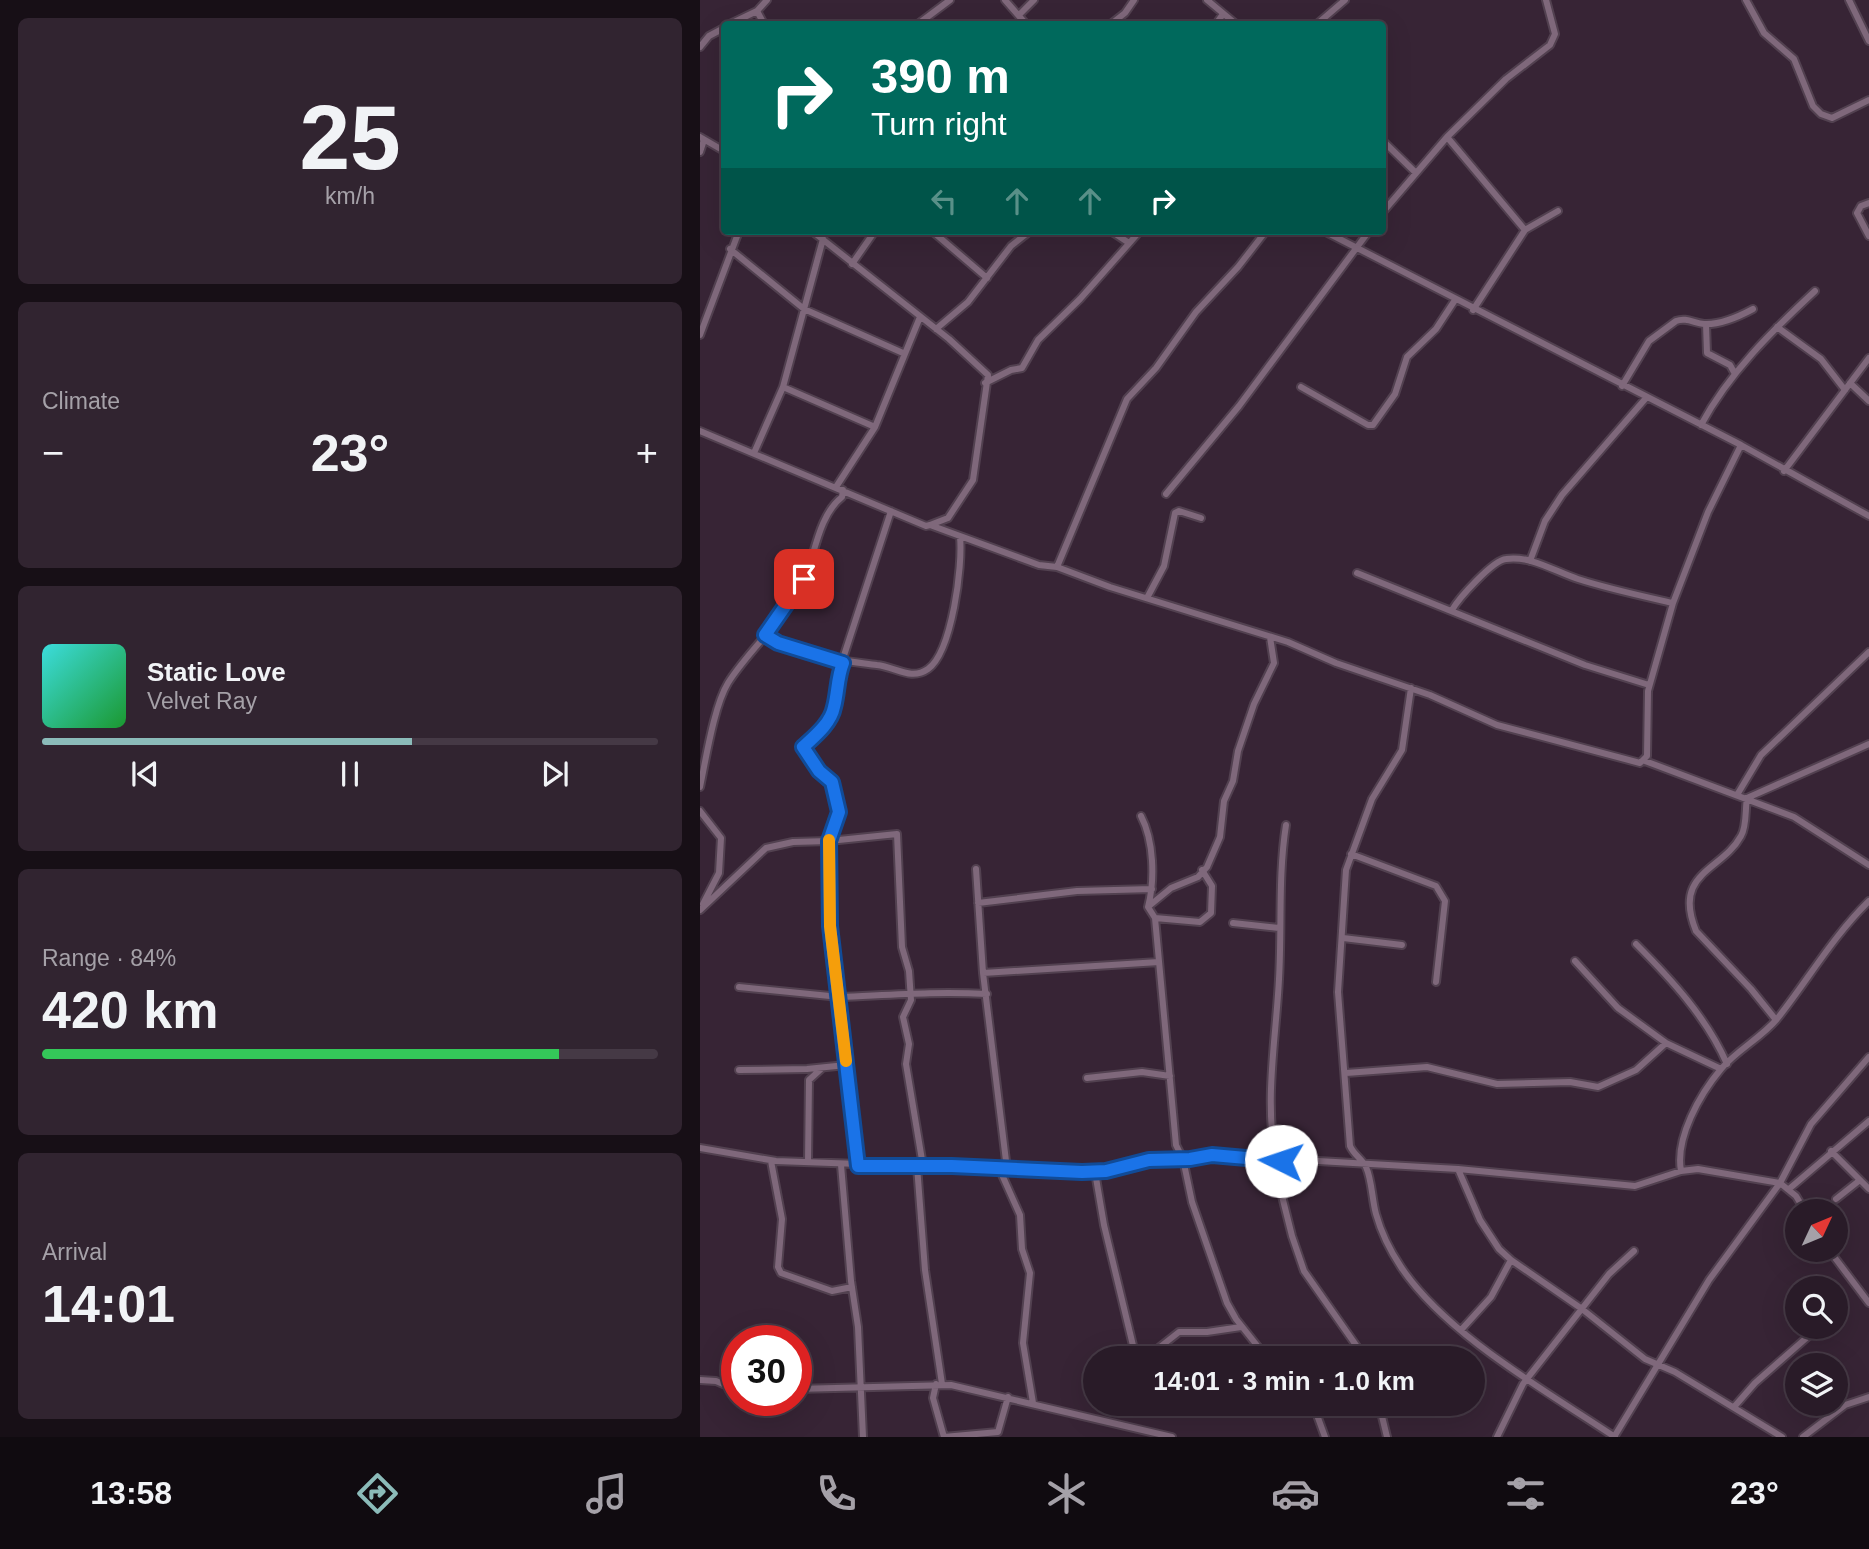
<!DOCTYPE html>
<meta charset="utf-8">
<style>
:root{--surface:#291b28;--page:#312430;--text:#f1f3f6;--muted:#a5a1a8;--line:#453945;--accent:#8bbbb9}
body{margin:0;font-family:Helvetica,sans-serif;background:var(--page);color:var(--text);height:100vh;display:flex;flex-direction:column;font-size:26px;white-space:nowrap}
*{box-sizing:border-box;margin:0}
p{font-size:23px;color:var(--muted)}
.icon{flex:none;width:38px;height:38px;fill:none;stroke:currentColor;stroke-width:2;stroke-linecap:round;stroke-linejoin:round}
.map{position:relative;flex:1;overflow:hidden}
.side{display:flex;flex-direction:column;gap:18px;padding:18px;background:#170f16;width:700px}
.side>*{flex:none}
.top-card{position:absolute;left:21px;top:21px;width:665px;height:214px;border-radius:7px;box-shadow:0 7px 28px #0002,0 0 0 2px var(--line);background:#00695c;color:#fff;overflow:hidden}
.needle{width:46px;rotate:46deg}
.fabs{position:absolute;left:1085px;top:1199px;display:grid;gap:14px}
.fabs a{display:grid;place-items:center;width:63px;height:63px;border-radius:50%;background:var(--surface);box-shadow:0 7px 28px #0002,0 0 0 2px var(--line);font-size:35px}
.speed{position:absolute;left:21px;top:1325px;display:flex;gap:14px;font-size:35px;font-weight:700;text-align:center}
.speed>*{display:grid;place-content:center;width:91px;height:91px;border-radius:50%;background:var(--surface);box-shadow:0 7px 28px #0002,0 0 0 2px var(--line);line-height:1}
.speed .limit{border:10px solid #d22;background:#fff;color:#111}
.pin{position:absolute;display:grid;place-items:center;width:60px;height:60px;color:#fff;margin:-30px;border-radius:14px;box-shadow:0 4px 10px #0006}
.me{position:absolute;width:77px;margin:-38px;rotate:274deg;stroke-linejoin:round;filter:drop-shadow(0 0 5px #0008)}
.turn{display:flex;align-items:center;gap:24px;height:147px;padding:0 35px;font-size:32px}
.turn .icon{width:91px;height:91px;stroke-width:2.5}
.turn b{display:block;font-size:49px;line-height:60px}
.lanes{display:flex;align-items:center;height:66px;padding:0 35px;background:#0003;justify-content:center;gap:35px;direction:ltr}
.lanes .off{opacity:.35}
.big{font-size:52px;font-weight:600;line-height:1.1}
.side .widget{flex:1;display:flex;flex-direction:column;justify-content:center;gap:10px;min-width:0;padding:0 24px;border-radius:10px;background:var(--page)}
.side .dial{align-items:center;gap:0}
.dial b{font-size:91px;line-height:1}
.song{display:flex;align-items:center;gap:21px}
.cover{width:84px;height:84px;border-radius:10px;background:linear-gradient(135deg,hsl(180 70% 55%),hsl(130 70% 35%))}
.played{height:7px;border-radius:4px;background:linear-gradient(90deg,var(--accent) 60%,var(--line) 60%)}
.keys{display:flex;justify-content:space-around;direction:ltr}
.heat{display:flex;justify-content:space-between;align-items:center;font-size:38px;direction:ltr}
.charge{height:10px;border-radius:5px;background:linear-gradient(90deg,#34c759 84%,var(--line) 0)}
.trip{position:absolute;left:383px;top:1346px;width:402px;height:70px;border-radius:35px;background:var(--surface);box-shadow:0 7px 28px #0002,0 0 0 2px var(--line);font-weight:600;line-height:70px;text-align:center}
.tabs{display:flex;height:112px;justify-content:space-around;align-items:center;background:#100b10;color:var(--muted)}
.tabs .icon{width:49px;height:49px}
.tabs .current{color:var(--accent)}
.tabs b{font-size:32px;color:var(--text)}
main{display:flex;flex:1;min-height:0}
.map>svg:first-child{display:block}
</style>
<main>
<section class="side">
<div class="widget dial"><b>25</b><p>km/h</p></div>
<div class="widget"><p>Climate</p>
<div class="heat"><a>−</a><b class="big">23°</b><a>+</a></div>
</div>
<div class="widget">
<div class="song"><i class="cover"></i><div><b>Static Love</b><p>Velvet Ray</p></div></div>
<div class="played"></div>
<div class="keys"><svg class="icon" aria-label="previous" viewBox="0 0 24 24"><path d="M18 5L8 12l10 7zM5 5v14"/></svg><svg class="icon" aria-label="pause" viewBox="0 0 24 24"><path d="M8 5v14M16 5v14"/></svg><svg class="icon" aria-label="next" viewBox="0 0 24 24"><path d="M6 5l10 7-10 7zM19 5v14"/></svg></div>
</div>
<div class="widget"><p>Range · 84%</p><b class="big">420 km</b><div class="charge"></div></div>
<div class="widget"><p>Arrival</p><b class="big">14:01</b></div>
</section>
<div class="map">
<svg width="1169" height="1437" viewBox="0 0 1169 1437">
<rect width="100%" height="100%" fill="#372435"/>
<g fill="none" stroke-linecap="round" stroke-linejoin="round">
<defs>
<path id="street" d="M305 0 326 24
M507 0 536 24
M1046 0 1064 33 1094 59 1113 106 1121 114 1132 118 1169 100
M1149 0 1169 41
M57 11 64 24
M319 15 334 0
M30 24 57 11 67 0
M218 24 250 0
M411 24 425 13 434 0
M516 24 523 14
M617 24 645 0
M0 47 9 36 24 28
M0 137 24 151
M747 137 825 230
M682 140 715 172
M0 152 4 140
M1169 203 1161 206 1157 213 1169 236
M682 213 747 137 806 79 850 45 855 34 846 0
M112 231 249 339 288 375 273 480 248 518 230 525
M232 231 287 278
M411 231 429 243
M624 231 1041 445 1169 516
M30 249 104 309 203 353
M152 264 175 231
M773 310 825 230 858 211
M1006 324 1007 353 1030 365 1035 374
M1077 327 1121 359 1145 390
M236 329 268 302 311 246 330 231
M0 335 39 231
M285 383 311 370 322 368 338 340 380 299 440 231
M1150 383 1169 401
M922 386 949 341 976 321C986 317 994 323 1004 324 1020 325 1040 316 1053 309
M83 387 175 427
M601 387 668 425H673L695 394 707 357 736 329 755 300
M1001 425C1029 373 1072 331 1115 291
M0 431 226 526 230 525 339 565 357 567 410 587 588 642 636 663 730 695 797 725 940 763 947 756 948 691 973 603 1008 512 1041 445
M54 453 83 387 123 239
M1084 471 1169 358
M136 487 175 427 220 317
M466 494 539 406 669 231
M830 561 845 521 862 495 946 398
M357 567 427 399 456 368 496 312 538 267 566 231
M657 573 885 665 949 685
M447 598 464 566 475 513 479 511 501 518
M752 610C759 598 793 560 806 559 830 555 856 572 878 579 909 589 942 596 973 603
M65 635C98 657 139 660 177 665 196 667 211 681 228 669 252 652 263 565 260 537
M711 688 702 750 672 799 646 870 638 992 650 1146C654 1155 662 1159 666 1167 672 1180 672 1200 676 1214 681 1232 691 1252 701 1267 746 1335 848 1392 915 1437
M945 761 1094 817 1169 865
M0 787C6 759 14 706 28 683 49 649 89 616 105 579 115 553 119 515 142 497L143 490
M1037 795 1061 755 1169 652
M0 811 21 838 19 873 3 904
M441 816C454 841 455 880 448 907L455 918 476 1145 483 1159 492 1202 527 1303 536 1319 567 1358
M651 854 736 886 745 901 736 982
M276 869 283 973 307 1169
M278 903 377 891 452 889
M449 906 471 888 498 877 507 867 520 837 524 801 533 781 538 751 554 704 574 663 570 637
M0 910 66 848 93 842 129 841C148 788 131 788 103 747 128 724 134 713 136 680L191 511
M455 918 500 922 511 913 512 886 502 870
M533 923 579 928
M643 938 702 945
M936 944C971 979 1007 1018 1027 1064
M875 961 918 1008 966 1043 1021 1069
M283 973 459 962
M39 987 140 997 158 1166
M1076 1020 1051 989 996 931C972 872 1022 871 1041 836 1047 826 1045 809 1047 798L1169 744
M39 1070 107 1069 146 1065
M646 1073 727 1067 797 1084 870 1082 898 1087 936 1070 966 1043
M387 1078 442 1072 470 1076
M0 1148 76 1161 382 1172 406 1171 449 1160 511 1155 758 1169 935 1186 981 1171 998 1169 1080 1183 1096 1196 1105 1211
M1131 1151 1169 1189
M573 1160 592 1236 604 1271 665 1358
M576 1160C564 1101 576 1039 579 979 582 927 578 876 586 825
M71 1161 82 1219 78 1267 81 1273 132 1291 152 1287
M108 1162 109 1080 121 1069
M141 1165 151 1281 158 1327 163 1437
M217 1166 225 1270 242 1384
M223 1166 206 1064 209 1044 203 1017 211 1000 209 971 202 947 197 834 129 841 130 926 140 997C189 995 237 991 287 994
M299 1168 320 1215 322 1249 330 1273 323 1343 333 1403
M758 1169 780 1220 799 1249 811 1260 882 1309 945 1359 975 1372 1082 1437
M981 1171C975 1138 1000 1094 1021 1069 1037 1050 1061 1038 1077 1019 1108 980 1133 936 1169 901
M395 1172 404 1225 436 1358
M1089 1189 1169 1121
M1136 1199 1160 1180
M1129 1250 1169 1303
M762 1329 791 1297 811 1260
M446 1358 479 1332H507L541 1327
M0 1380 16 1381 37 1390
M236 1384 233 1398 244 1437
M96 1389 251 1385 472 1437
M608 1404 617 1415 625 1437
M679 1404 687 1437
M1034 1407 1055 1383 1120 1326
M244 1437 298 1432 308 1397
M797 1437 823 1384 909 1274 934 1251
M914 1437 1009 1280 1080 1183 1111 1124 1169 1057
M1103 1437 1145 1405 1169 1397"/>
</defs>
<use href="#street" stroke="#524150" stroke-width="10"/>
<use href="#street" stroke="#7f687b" stroke-width="6"/>
</g>
<g fill="none" stroke-linecap="round" stroke-linejoin="round">
<defs>
<path id="route" d="M104 579 65 635 78 643 143 663C137 678 138 692 134 707 131 723 115 736 103 747L119 771 132 782 139 812 129 841 130 926 158 1166H252L382 1172 406 1171 449 1160 490 1159 512 1155 581 1161"/>
</defs>
<use href="#route" stroke="#114b97" stroke-width="18"/>
<use href="#route" stroke="#1a73e8" stroke-width="12"/>
<path stroke="#f59e0b" stroke-width="12" d="M129 840 130 926 146 1061"/>
</g>
</svg>
<div class="fabs">
<a><svg class="needle" viewBox="-14 -14 28 28"><path d="M0-13l5 13h-10z" fill="#e53935"/><path d="M0 13l5-13h-10z" fill="#a5a1a8"/></svg></a>
<a><svg class="icon" aria-label="search" viewBox="0 0 24 24"><circle cx="10" cy="10" r="6"/><path d="M15 15l6 6"/></svg></a>
<a><svg class="icon" aria-label="layers" viewBox="0 0 24 24"><path d="M12 4l9 5-9 5-9-5zM3 14l9 5 9-5"/></svg></a>
</div>
<div class="speed"><div class="limit">30</div></div>
<div class="pin" style="left:104px;top:579px;background:#d93025"><svg class="icon" aria-label="arrive" viewBox="0 0 24 24"><path d="M6 21V4h12l-3 4 3 4H6"/></svg></div>
<svg class="me" style="left:581px;top:1161px" viewBox="-20 -20 40 40"><circle r="19" fill="#fff"/><path d="M0-13L10 11 0 6-10 11z" fill="#1a73e8"/></svg>
<div class="trip">14:01 · 3 min · 1.0 km</div>
<div class="top-card">
<div class="turn"><svg class="icon" aria-label="right" viewBox="0 0 24 24"><path d="M7 20v-9h11M14 6l5 5-5 5"/></svg><div><b>390 m</b>Turn right</div></div>
<div class="lanes"><svg class="icon off" aria-label="left" viewBox="0 0 24 24"><path d="M17 20v-9H6M10 6l-5 5 5 5"/></svg><svg class="icon off" aria-label="ahead" viewBox="0 0 24 24"><path d="M12 20V5M6 11l6-6 6 6"/></svg><svg class="icon off" aria-label="ahead" viewBox="0 0 24 24"><path d="M12 20V5M6 11l6-6 6 6"/></svg><svg class="icon" aria-label="right" viewBox="0 0 24 24"><path d="M7 20v-9h11M14 6l5 5-5 5"/></svg></div>
</div>
</div>
</main>
<nav class="tabs">
<b>13:58</b>
<svg class="icon current" aria-label="directions" viewBox="0 0 24 24"><path d="M12 3l9 9-9 9-9-9zM9 14v-3h6M13 9l2 2-2 2"/></svg>
<svg class="icon" aria-label="music" viewBox="0 0 24 24"><path d="M9 18V5l10-2v13"/><circle cx="6" cy="18" r="3"/><circle cx="16" cy="16" r="3"/></svg>
<svg class="icon" aria-label="phone" viewBox="0 0 24 24"><path d="M5 4h4l2 5-3 2q2 4 5 5l2-3 5 2v4C11 20 4 13 5 4z"/></svg>
<svg class="icon" aria-label="climate" viewBox="0 0 24 24"><path d="M12 3v18M4 7l16 10M4 17L20 7"/></svg>
<svg class="icon" aria-label="car" viewBox="0 0 24 24"><path d="M5 17H2v-5l4-1 3-4h7l3 4 3 1v5h-3M9 17h6M6 11h13"/><circle cx="7" cy="17" r="2"/><circle cx="17" cy="17" r="2"/></svg>
<svg class="icon" aria-label="filters" viewBox="0 0 24 24"><path d="M4 7h16M4 17h16"/><circle cx="9" cy="7" r="2"/><circle cx="15" cy="17" r="2"/></svg>
<b>23°</b>
</nav>
